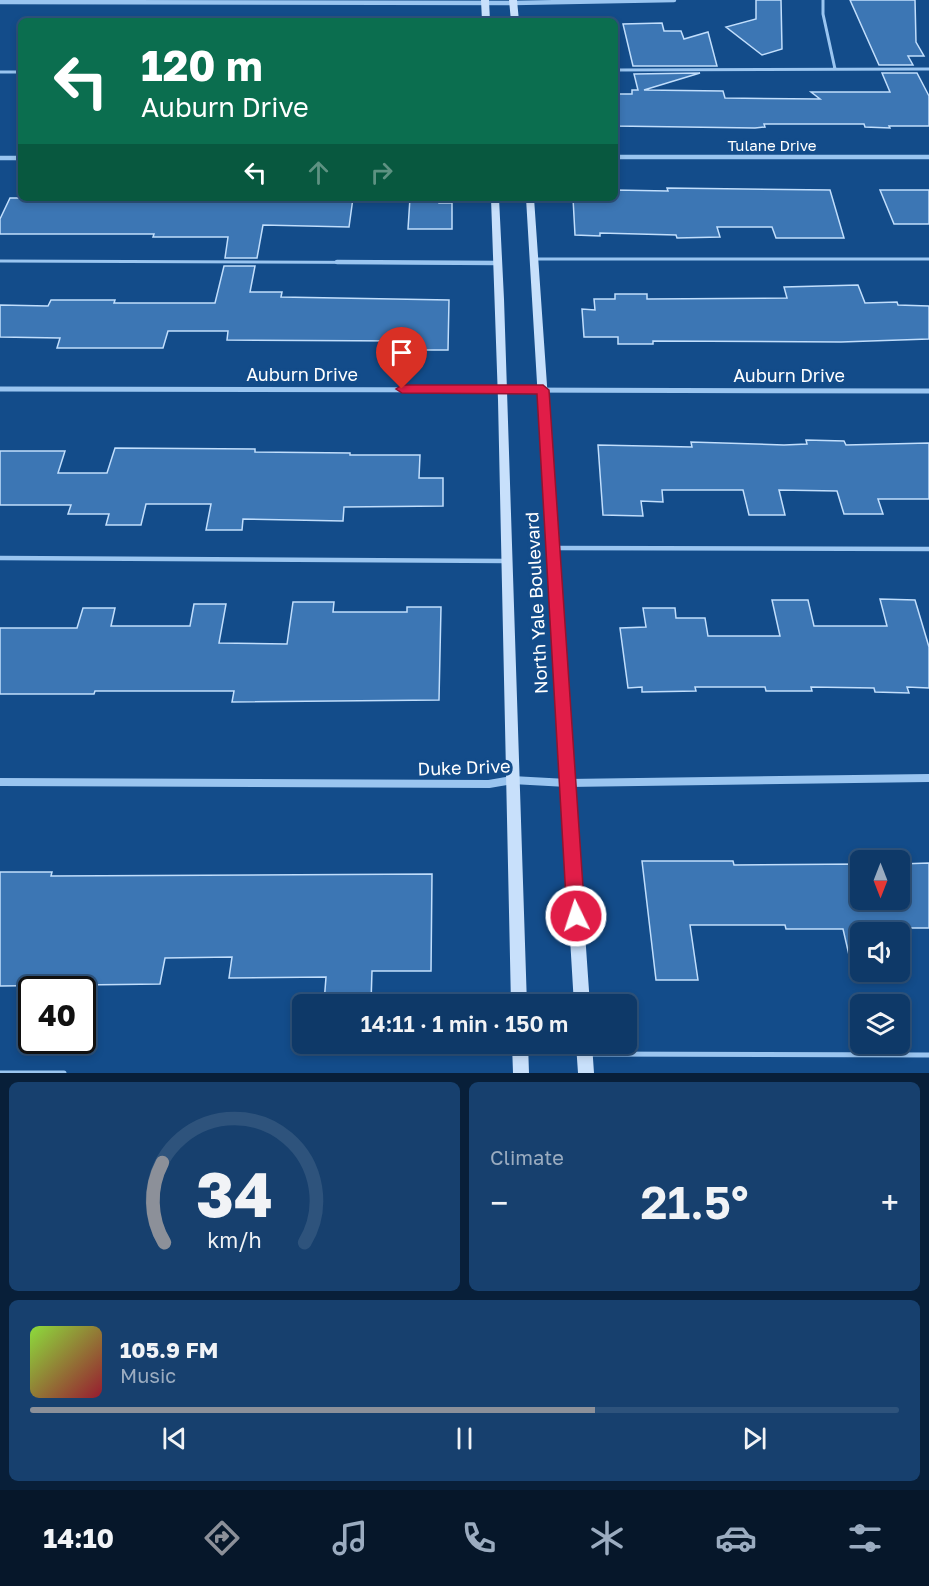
<!DOCTYPE html>
<meta charset="utf-8">
<style>
:root{--surface:#0e3968;--page:#17406e;--text:#f1f3f6;--muted:#9bacc0;--line:#2e537c;--accent:#8c9099}
body{margin:0;font-family:"Golos Text",sans-serif;background:var(--page);color:var(--text);height:100vh;display:flex;flex-direction:column;font-size:22px;white-space:nowrap}
*{box-sizing:border-box;margin:0}
p{font-size:20px;color:var(--muted)}
.icon{flex:none;width:33px;height:33px;fill:none;stroke:currentColor;stroke-width:2;stroke-linecap:round;stroke-linejoin:round}
.map{position:relative;height:1073px;overflow:hidden}
.side{display:flex;flex-direction:column;gap:9px;padding:9px;background:#081f39;flex:1}
.side>*{flex:none}
.hud{position:absolute;left:18px;top:18px;width:600px;height:183px;border-radius:9px;box-shadow:0 3px 9px #0003,0 0 0 2px var(--line);background:#0b6e4f;color:#fff;overflow:hidden}
.needle{width:39px;rotate:180deg}
.controls{position:absolute;left:850px;top:850px;display:grid;gap:12px}
.controls a{display:grid;place-items:center;width:60px;height:60px;border-radius:9px;background:var(--surface);box-shadow:0 3px 9px #0003,0 0 0 2px var(--line);font-size:30px}
.speed{position:absolute;left:18px;top:976px;display:flex;gap:12px;font-size:30px;font-weight:700;text-align:center}
.speed>*{display:grid;place-content:center;width:78px;height:78px;border-radius:50%;background:var(--surface);box-shadow:0 3px 9px #0003,0 0 0 2px var(--line);line-height:1}
.speed .limit{border:3px solid #111;border-radius:9px;background:#fff;color:#111}
.pin{position:absolute;display:grid;place-items:center;width:51px;height:51px;color:#fff;margin:-62px -26px;border-radius:50% 50% 50% 0;rotate:-45deg;box-shadow:0 0 6px #0007}
.pin .icon{rotate:45deg}
.me{position:absolute;width:66px;margin:-33px;rotate:356deg;stroke-linejoin:round;filter:drop-shadow(0 0 4px #0008)}
.turn{display:flex;align-items:center;gap:21px;height:126px;padding:0 24px;font-size:27px}
.turn .icon{width:78px;height:78px;stroke-width:2.5}
.turn b{display:block;font-size:42px;line-height:51px}
.lanes{display:flex;align-items:center;height:57px;padding:0 24px;background:#0003;justify-content:center;gap:30px;direction:ltr}
.lanes .off{opacity:.35}
.big{font-size:45px;font-weight:600;line-height:1.1}
.side .card{flex:1;display:flex;flex-direction:column;justify-content:center;gap:9px;min-width:0;padding:0 21px;border-radius:9px;background:var(--page)}
.side .dial{align-items:center;gap:0}
.dial svg{height:156px;overflow:visible;fill:none;stroke:var(--line);stroke-width:7;stroke-linecap:round;text-anchor:middle}
.dial text{fill:var(--text);stroke:none}
.song{display:flex;align-items:center;gap:18px}
.cover{width:72px;height:72px;border-radius:9px;background:linear-gradient(135deg,hsl(90 70% 55%),hsl(350 70% 35%))}
.played{height:6px;border-radius:3px;background:linear-gradient(90deg,var(--accent) 65%,var(--line) 65%)}
.keys{display:flex;justify-content:space-around;direction:ltr}
.heat{display:flex;justify-content:space-between;align-items:center;font-size:33px;direction:ltr}
.side .tiles{flex:1;display:grid;gap:9px;grid-template-columns:1fr 1fr}
.card:last-child{grid-column:span 2}
.trip{position:absolute;left:292px;top:994px;width:345px;height:60px;border-radius:9px;background:var(--surface);box-shadow:0 3px 9px #0003,0 0 0 2px var(--line);font-weight:600;line-height:60px;text-align:center}
.menu{display:flex;height:96px;justify-content:space-around;align-items:center;background:#06172a;color:var(--muted)}
.menu .icon{width:42px;height:42px}
.menu .current{color:var(--accent)}
.menu b{font-size:27px;color:var(--text)}
.map>svg:first-child{display:block}
</style>
<div class="map">
<svg width="929" height="1073" viewBox="0 0 929 1073">
<rect width="100%" height="100%" fill="#134c8a"/>
<path fill="#3c76b4" stroke="#c1defc" stroke-width="1.5" d="M756 0H781L782 49 762 55 726 27 756 19Z
M850 0H915L916 42 924 56H908L913 65H879Z
M662 23 664 31H681L684 39 708 32 717 66H633L623 24Z
M700 73 644 90 723 91 725 98 820 99 811 92H890L882 73H917L929 96V126H889L890 128 865 127 864 124H764L765 127 755 128 615 126V94H632V90H638L634 74Z
M667 188 830 190 844 238H776L772 227H717L720 237 677 238 676 235 600 233V236L575 235 573 198H615V190L668 191Z
M880 190H929V224H894Z
M10 198H353L349 227 263 225 257 258H225L228 237H153L154 234H0V219Z
M410 198H439V203H452V229H408Z
M224 266H255L250 292H282L281 297 449 300 448 350H404L405 341 227 340 228 331H168L163 348H57L60 338 0 337V305L48 306 51 300H115L114 303H215Z
M858 285 865 303 897 302 898 305 929 306V339L841 342 653 341V344H618V337H584L582 309 595 310 594 299H615V294H647V299L787 298 784 287Z
M806 440 844 441 846 445 929 443V499H878L883 514H844L837 491 779 490 785 515H749L743 490H662L663 502 641 501 643 516 603 515 598 445 692 447 691 442 784 445 807 444Z
M115 448 255 449V452L350 453V455H420L419 478H443V506L344 507 343 521 243 519 242 530H206L211 504H146L141 525H106L109 514H68L71 505H0V451H65L58 473H107Z
M880 599 915 600 929 647V688L907 687 909 693 875 692 874 688 811 687 812 691H766L765 687H695L696 691 642 692V687L628 688 620 628 646 627 643 608H675L676 618H705L708 636H780L772 600H808L814 626H887Z
M293 602H334L333 612H407V607H441L439 700 232 702 234 691H95L94 694H0V628H77L83 608H115L111 626H190L194 604H226L219 643 287 644Z
M642 861H733L734 865 861 864V900H900V864L929 863V928H883L884 933H861V972H894L896 981H855L843 929H786L785 925H690L698 980H656Z
M0 872H52L51 876 432 874 431 971H372L371 1003H324L326 977 229 978 232 957 165 958 160 984 0 986Z"/>
<g fill="none" stroke-linecap="round" stroke-linejoin="round">
<path stroke="#9ac5f0" stroke-width="3" d="M823 0V14L835 69
M615 70 929 69
M0 72H21
M535 259H929
M0 261 498 263"/>
<path stroke="#9ac5f0" stroke-width="4.5" d="M337 262 498 263
M554 548 929 549
M0 558 507 561"/>
<path stroke="#9ac5f0" stroke-width="5" d="M588 1054 929 1055
M0 1073H64"/>
<path stroke="#9ac5f0" stroke-width="4.5" d="M0 2 513 3 674 0
M615 157H929
M0 158H21"/>
<path stroke="#9ac5f0" stroke-width="5" d="M0 389 929 391"/>
<path stroke="#9ac5f0" stroke-width="8" d="M0 782 489 784 512 780 567 783 929 778"/>
<path fill="#c8e0fb" fill-rule="evenodd" d="M481 0H489L490 21H482Z
M509 0H517L519 21H511Z
M491 198H499L504 299 527 1005H511L498 400Z
M526 198H534L590 1005H574Z
M512 1044H528L529 1073H513Z
M576 1044H592L594 1073H578Z"/>
</g>
<path fill="#e11d48" stroke="#92132f" stroke-width="1.5" d="M402 385H543L549 390 585 916 582 922 576 925 570 922 567 916 537 394 402 393 396 389Z"/>
<g text-anchor="middle" dominant-baseline="central" stroke-width="6" stroke-linejoin="round" paint-order="stroke">
<g font-size="15" fill="#fff" stroke="#134c8a">
<text x="772" y="145">Tulane Drive</text>
</g>
<g font-size="18" fill="#fff" stroke="#134c8a">
<text x="302" y="374">Auburn Drive</text>
<text x="789" y="375">Auburn Drive</text>
<text transform="translate(536 603) rotate(-93)">North Yale Boulevard</text>
<text transform="translate(464 767) rotate(-2)">Duke Drive</text>
</g>
</g>
</svg>
<div class="controls">
<a><svg class="needle" viewBox="-14 -14 28 28"><path d="M0-13l5 13h-10z" fill="#e53935"/><path d="M0 13l5-13h-10z" fill="#9bacc0"/></svg></a>
<a><svg class="icon" aria-label="sound" viewBox="0 0 24 24"><path d="M4 9h4l5-4v14l-5-4H4zM17 9q2 3 0 6"/></svg></a>
<a><svg class="icon" aria-label="layers" viewBox="0 0 24 24"><path d="M12 4l9 5-9 5-9-5zM3 14l9 5 9-5"/></svg></a>
</div>
<div class="speed"><div class="limit">40</div></div>
<div class="pin" style="left:402px;top:389px;background:#d93025"><svg class="icon" aria-label="arrive" viewBox="0 0 24 24"><path d="M6 21V4h12l-3 4 3 4H6"/></svg></div>
<svg class="me" style="left:576px;top:916px" viewBox="-20 -20 40 40"><circle r="17" fill="#e11d48" stroke="#fff" stroke-width="3"/><path d="M0-11L8 9 0 5-8 9z" fill="#fff"/></svg>
<div class="trip">14:11 · 1 min · 150 m</div>
<div class="hud">
<div class="turn"><svg class="icon" aria-label="left" viewBox="0 0 24 24"><path d="M17 20v-9H6M10 6l-5 5 5 5"/></svg><div><b>120 m</b>Auburn Drive</div></div>
<div class="lanes"><svg class="icon" aria-label="left" viewBox="0 0 24 24"><path d="M17 20v-9H6M10 6l-5 5 5 5"/></svg><svg class="icon off" aria-label="ahead" viewBox="0 0 24 24"><path d="M12 20V5M6 11l6-6 6 6"/></svg><svg class="icon off" aria-label="right" viewBox="0 0 24 24"><path d="M7 20v-9h11M14 6l5 5-5 5"/></svg></div>
</div>
</div>
<section class="side">
<div class="tiles">
<div class="card dial"><svg viewBox="0 0 100 80">
<path d="M14 69A42 42 0 1 1 86 69"/>
<path d="M14 69A42 42 0 0 1 13 28" stroke="#8c9099"/>
<text x="50" y="56" font-size="32" font-weight="700">34</text>
<text x="50" y="72" font-size="11">km/h</text>
</svg></div>
<div class="card"><p>Climate</p>
<div class="heat"><a>−</a><b class="big">21.5°</b><a>+</a></div>
</div>
<div class="card">
<div class="song"><i class="cover"></i><div><b>105.9 FM</b><p>Music</p></div></div>
<div class="played"></div>
<div class="keys"><svg class="icon" aria-label="previous" viewBox="0 0 24 24"><path d="M18 5L8 12l10 7zM5 5v14"/></svg><svg class="icon" aria-label="pause" viewBox="0 0 24 24"><path d="M8 5v14M16 5v14"/></svg><svg class="icon" aria-label="next" viewBox="0 0 24 24"><path d="M6 5l10 7-10 7zM19 5v14"/></svg></div>
</div>
</div>
</section>
<nav class="menu">
<b>14:10</b>
<svg class="icon current" aria-label="directions" viewBox="0 0 24 24"><path d="M12 3l9 9-9 9-9-9zM9 14v-3h6M13 9l2 2-2 2"/></svg>
<svg class="icon" aria-label="music" viewBox="0 0 24 24"><path d="M9 18V5l10-2v13"/><circle cx="6" cy="18" r="3"/><circle cx="16" cy="16" r="3"/></svg>
<svg class="icon" aria-label="phone" viewBox="0 0 24 24"><path d="M5 4h4l2 5-3 2q2 4 5 5l2-3 5 2v4C11 20 4 13 5 4z"/></svg>
<svg class="icon" aria-label="climate" viewBox="0 0 24 24"><path d="M12 3v18M4 7l16 10M4 17L20 7"/></svg>
<svg class="icon" aria-label="car" viewBox="0 0 24 24"><path d="M5 17H2v-5l4-1 3-4h7l3 4 3 1v5h-3M9 17h6M6 11h13"/><circle cx="7" cy="17" r="2"/><circle cx="17" cy="17" r="2"/></svg>
<svg class="icon" aria-label="filters" viewBox="0 0 24 24"><path d="M4 7h16M4 17h16"/><circle cx="9" cy="7" r="2"/><circle cx="15" cy="17" r="2"/></svg>
</nav>
